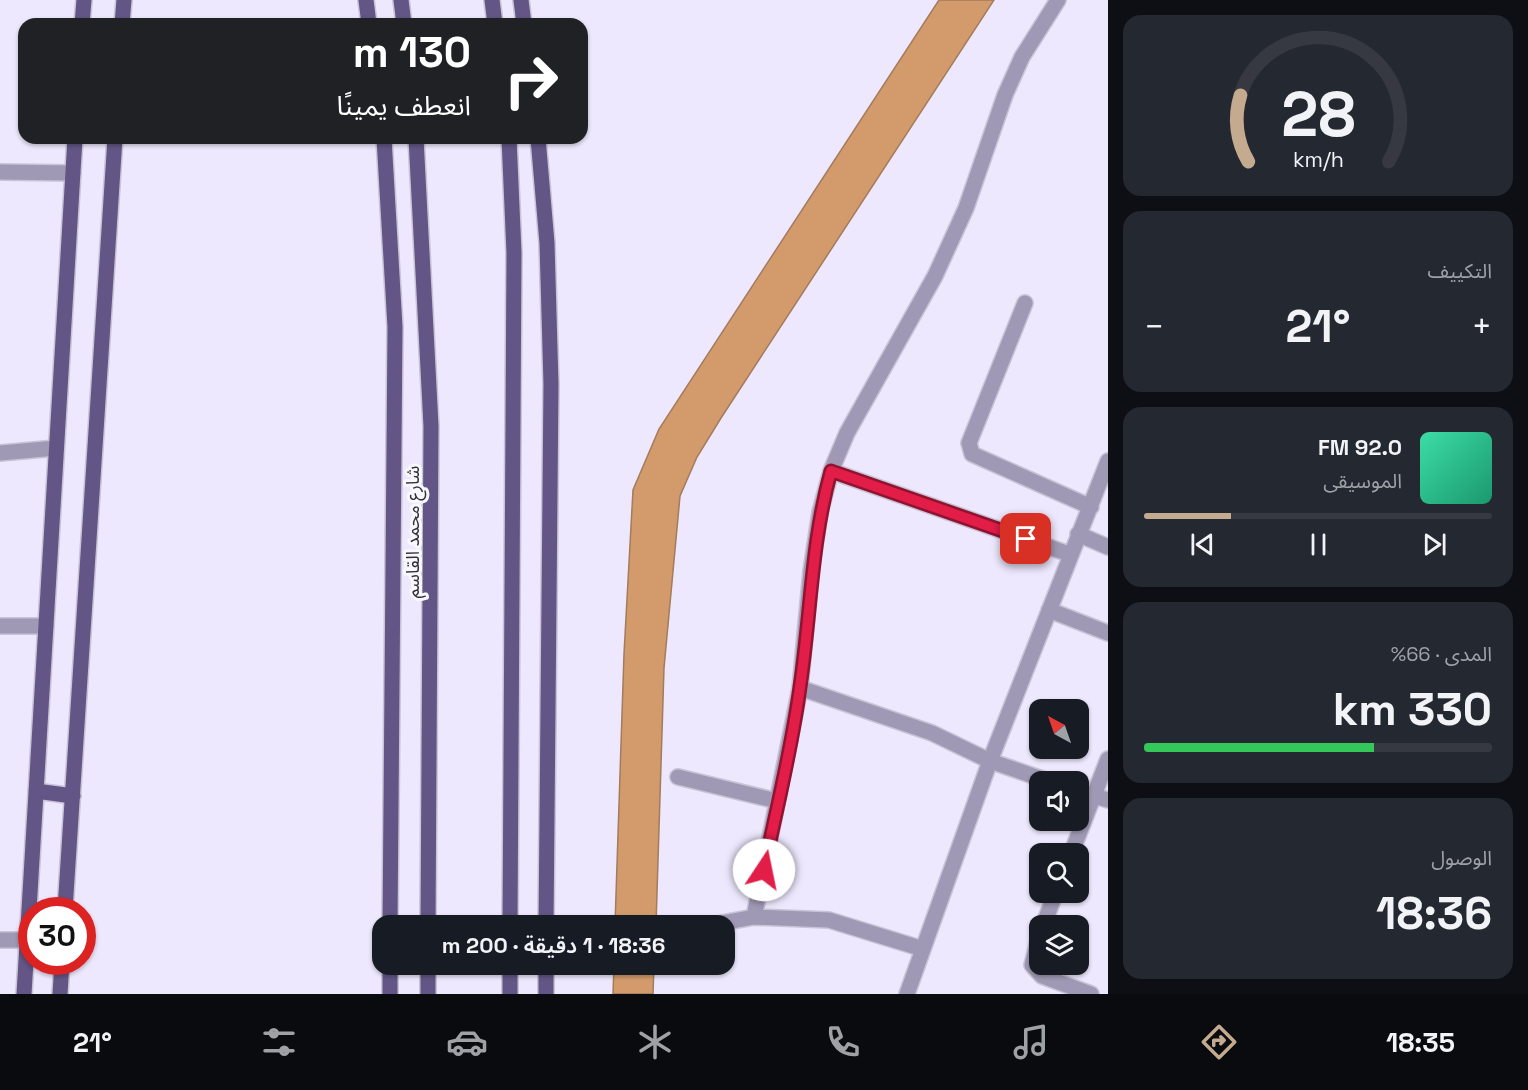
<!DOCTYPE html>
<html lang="ar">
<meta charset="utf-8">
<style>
:root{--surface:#171b24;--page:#242831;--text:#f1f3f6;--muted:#9ea1a6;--line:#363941;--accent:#c4aa8e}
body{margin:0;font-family:"Space Grotesk","Noto Sans Arabic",sans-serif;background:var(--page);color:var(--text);direction:rtl;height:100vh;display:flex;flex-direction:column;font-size:22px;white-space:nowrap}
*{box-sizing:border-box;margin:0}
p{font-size:20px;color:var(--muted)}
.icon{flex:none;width:33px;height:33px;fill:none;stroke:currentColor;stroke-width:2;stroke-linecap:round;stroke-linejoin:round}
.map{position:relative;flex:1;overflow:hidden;direction:ltr}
.sheet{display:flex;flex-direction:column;gap:15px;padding:15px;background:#0d0f14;width:420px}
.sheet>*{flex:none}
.top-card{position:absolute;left:18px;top:18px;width:570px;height:126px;border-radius:18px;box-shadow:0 2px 4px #0004;direction:rtl;background:#202124;color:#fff;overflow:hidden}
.needle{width:39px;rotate:320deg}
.fabs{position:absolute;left:1029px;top:699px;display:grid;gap:12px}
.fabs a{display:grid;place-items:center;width:60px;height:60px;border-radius:12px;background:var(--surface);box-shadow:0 2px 4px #0004;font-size:30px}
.speed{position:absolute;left:18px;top:897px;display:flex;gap:12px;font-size:30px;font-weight:700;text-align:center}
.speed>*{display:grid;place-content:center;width:78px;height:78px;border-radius:50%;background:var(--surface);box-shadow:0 2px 4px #0004;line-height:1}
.speed .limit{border:9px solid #d22;background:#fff;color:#111}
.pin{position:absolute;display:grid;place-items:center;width:51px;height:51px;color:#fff;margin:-26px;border-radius:12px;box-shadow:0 3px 9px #0006}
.me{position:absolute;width:66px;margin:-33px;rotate:11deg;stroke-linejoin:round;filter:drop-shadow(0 0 4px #0008)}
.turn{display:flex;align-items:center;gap:21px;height:126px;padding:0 18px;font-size:27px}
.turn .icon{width:78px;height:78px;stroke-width:2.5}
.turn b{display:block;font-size:42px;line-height:51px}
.big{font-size:45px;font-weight:600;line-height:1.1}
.sheet .tile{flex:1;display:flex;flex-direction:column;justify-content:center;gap:9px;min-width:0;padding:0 21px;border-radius:18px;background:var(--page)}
.sheet .dial{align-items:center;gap:0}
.dial svg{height:156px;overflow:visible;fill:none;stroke:var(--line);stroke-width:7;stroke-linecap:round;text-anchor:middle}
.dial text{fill:var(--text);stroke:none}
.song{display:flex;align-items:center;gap:18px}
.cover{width:72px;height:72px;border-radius:9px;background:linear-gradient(135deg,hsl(160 70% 55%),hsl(160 70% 35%))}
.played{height:6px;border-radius:3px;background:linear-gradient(90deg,var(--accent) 25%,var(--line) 25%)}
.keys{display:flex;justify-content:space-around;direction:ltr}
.heat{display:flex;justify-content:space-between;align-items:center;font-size:33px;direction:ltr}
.charge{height:9px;border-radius:4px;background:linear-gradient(90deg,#34c759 66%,var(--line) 0)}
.trip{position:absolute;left:372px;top:915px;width:363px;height:60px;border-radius:18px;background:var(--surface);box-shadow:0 2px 4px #0004;font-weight:600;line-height:60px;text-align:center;direction:rtl}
.tabs{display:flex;height:96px;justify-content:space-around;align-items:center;background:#090b0e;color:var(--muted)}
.tabs .icon{width:42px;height:42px}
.tabs .selected{color:var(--accent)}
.tabs b{font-size:27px;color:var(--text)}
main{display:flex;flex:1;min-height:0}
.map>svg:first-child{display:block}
</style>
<main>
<section class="sheet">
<div class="tile dial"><svg viewBox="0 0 100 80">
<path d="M14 69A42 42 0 1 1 86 69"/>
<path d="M14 69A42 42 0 0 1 10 35" stroke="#c4aa8e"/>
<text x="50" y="56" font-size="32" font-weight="700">28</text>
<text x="50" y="72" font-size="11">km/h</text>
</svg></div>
<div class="tile"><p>التكييف</p>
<div class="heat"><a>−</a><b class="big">21°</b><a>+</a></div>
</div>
<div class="tile">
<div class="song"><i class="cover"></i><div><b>92.0 FM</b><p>الموسيقى</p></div></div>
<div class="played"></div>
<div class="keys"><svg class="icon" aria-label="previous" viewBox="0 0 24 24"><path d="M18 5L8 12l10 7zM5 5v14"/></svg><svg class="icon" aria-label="pause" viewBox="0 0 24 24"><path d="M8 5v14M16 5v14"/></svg><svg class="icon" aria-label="next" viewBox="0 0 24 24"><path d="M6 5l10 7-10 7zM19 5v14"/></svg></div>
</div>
<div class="tile"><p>المدى · 66%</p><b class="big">330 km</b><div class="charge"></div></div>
<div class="tile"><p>الوصول</p><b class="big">18:36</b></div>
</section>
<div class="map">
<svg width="1108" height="994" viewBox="0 0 1108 994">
<rect width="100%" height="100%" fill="#ede8fd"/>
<path fill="#d39b6b" stroke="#a37b5d" stroke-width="1.5" d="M939 0H994L721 418 697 457 680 496 664 668 656 925H615L624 654 633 490 659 429Z
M614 965H654L653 994H613Z"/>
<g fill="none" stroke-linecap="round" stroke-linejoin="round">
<defs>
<path id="minor" d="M0 172 73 173
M1025 303 969 443 972 454 1091 507
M0 453 56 448
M831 471 1069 554
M1078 534 1108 547
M1049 610 1108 633
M0 626H46
M800 688 932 733 990 761 1051 782
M678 777 777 801
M1078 791 1108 800
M1071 854 1108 759
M754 917 800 688 811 571 820 512 831 471 847 433 935 276 966 208 1005 95 1022 57 1058 0
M722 923 754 917 829 920 923 949
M1043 926 1056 892
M1040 934 1032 965 1042 976 1091 994
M0 940H27
M907 994 990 761 1108 461"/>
<path id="major" d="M366 0 369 24
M401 0 404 24
M492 0 495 24
M521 0 524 24
M82 24 84 0
M122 24 124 0
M384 138 395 327 390 926
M416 138 431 426 428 926
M509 138 514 253 510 926
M538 138 547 243 551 384 546 926
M36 791 73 796
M65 910 115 138
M24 994 75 138
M60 994 62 962
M390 994V964
M428 994V964
M510 994V964
M546 994V964"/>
</defs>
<use href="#minor" stroke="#c8c3d6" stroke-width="18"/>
<use href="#major" stroke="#c8c3d6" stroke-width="18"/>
<use href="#minor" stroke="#a099b5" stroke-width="15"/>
<use href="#major" stroke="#635585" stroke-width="15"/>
</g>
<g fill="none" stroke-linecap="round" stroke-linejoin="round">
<defs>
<path id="route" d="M764 870C776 810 792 749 800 687 811 615 811 543 831 471L1026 539"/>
</defs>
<use href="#route" stroke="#92132f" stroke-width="15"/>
<use href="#route" stroke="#e11d48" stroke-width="10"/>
</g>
<g text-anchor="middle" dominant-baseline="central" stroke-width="6" stroke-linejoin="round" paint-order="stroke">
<g font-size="18" fill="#33303b" stroke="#f9f8fd">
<text transform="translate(412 532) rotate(-90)">شارع محمد القاسم</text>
</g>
</g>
</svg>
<div class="fabs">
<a><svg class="needle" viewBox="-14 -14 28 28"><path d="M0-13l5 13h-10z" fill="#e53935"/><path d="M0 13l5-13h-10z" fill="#9ea1a6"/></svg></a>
<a><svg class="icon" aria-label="sound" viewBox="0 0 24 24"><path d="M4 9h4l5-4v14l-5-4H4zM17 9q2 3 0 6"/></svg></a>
<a><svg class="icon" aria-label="search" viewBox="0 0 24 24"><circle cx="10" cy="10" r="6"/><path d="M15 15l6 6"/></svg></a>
<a><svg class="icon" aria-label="layers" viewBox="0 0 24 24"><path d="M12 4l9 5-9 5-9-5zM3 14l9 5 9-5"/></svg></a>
</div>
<div class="speed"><div class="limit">30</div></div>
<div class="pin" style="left:1026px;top:539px;background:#d93025"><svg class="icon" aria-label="arrive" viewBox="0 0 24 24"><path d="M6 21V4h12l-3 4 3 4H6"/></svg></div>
<svg class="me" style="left:764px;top:870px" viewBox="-20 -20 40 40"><circle r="19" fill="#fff"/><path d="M0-13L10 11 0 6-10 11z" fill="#e11d48"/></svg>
<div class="trip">18:36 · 1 دقيقة · 200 m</div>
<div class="top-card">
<div class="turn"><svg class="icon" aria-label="right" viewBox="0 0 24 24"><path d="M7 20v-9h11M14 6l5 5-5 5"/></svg><div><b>130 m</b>انعطف يمينًا</div></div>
</div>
</div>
</main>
<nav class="tabs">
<b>18:35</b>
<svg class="icon selected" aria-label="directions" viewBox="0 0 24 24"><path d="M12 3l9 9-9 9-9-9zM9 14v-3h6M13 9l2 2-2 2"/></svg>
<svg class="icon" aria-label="music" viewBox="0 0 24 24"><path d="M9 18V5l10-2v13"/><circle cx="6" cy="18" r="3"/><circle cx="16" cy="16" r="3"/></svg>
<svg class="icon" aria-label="phone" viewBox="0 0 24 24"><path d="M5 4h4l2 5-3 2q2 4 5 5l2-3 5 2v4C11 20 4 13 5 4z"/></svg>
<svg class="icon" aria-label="climate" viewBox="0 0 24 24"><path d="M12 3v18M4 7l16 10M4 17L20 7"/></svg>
<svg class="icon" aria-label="car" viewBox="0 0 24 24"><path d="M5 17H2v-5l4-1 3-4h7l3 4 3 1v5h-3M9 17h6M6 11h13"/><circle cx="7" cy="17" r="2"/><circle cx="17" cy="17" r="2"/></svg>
<svg class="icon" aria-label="filters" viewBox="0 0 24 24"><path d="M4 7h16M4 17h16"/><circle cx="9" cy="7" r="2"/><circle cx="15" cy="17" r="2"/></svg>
<b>21°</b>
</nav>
